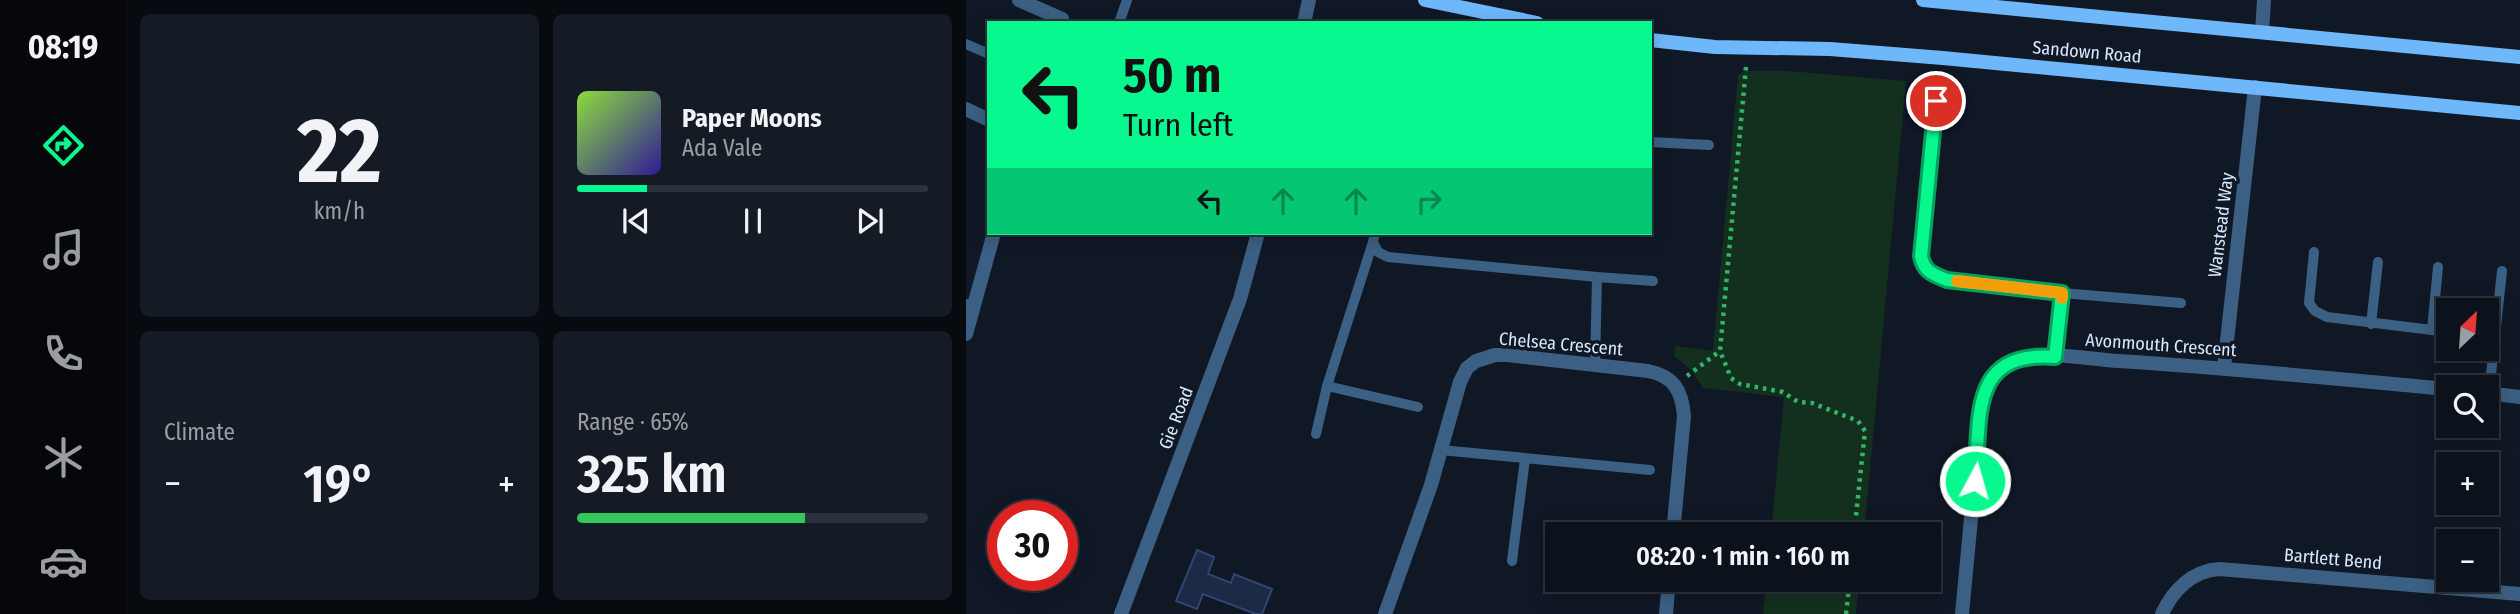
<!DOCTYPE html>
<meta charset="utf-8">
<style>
:root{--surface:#0c121c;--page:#151b25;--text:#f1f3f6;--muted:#9a9ea3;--line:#2c323b;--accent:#07f88f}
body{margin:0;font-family:"Fira Sans Condensed",sans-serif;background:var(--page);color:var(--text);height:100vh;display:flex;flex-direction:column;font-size:26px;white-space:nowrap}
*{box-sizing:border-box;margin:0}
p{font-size:23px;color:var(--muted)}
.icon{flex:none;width:38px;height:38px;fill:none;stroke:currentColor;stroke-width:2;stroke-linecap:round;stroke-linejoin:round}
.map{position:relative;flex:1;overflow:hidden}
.panel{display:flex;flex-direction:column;gap:14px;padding:14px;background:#070a0f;width:840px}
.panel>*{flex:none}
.banner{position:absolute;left:21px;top:21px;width:665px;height:214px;border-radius:0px;box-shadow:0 4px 18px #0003,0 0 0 2px var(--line);background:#07f88f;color:#111;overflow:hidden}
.needle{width:46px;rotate:25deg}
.buttons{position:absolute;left:1470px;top:298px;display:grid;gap:14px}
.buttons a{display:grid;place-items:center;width:63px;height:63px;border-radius:0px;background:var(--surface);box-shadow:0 4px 18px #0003,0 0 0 2px var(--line);font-size:35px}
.speed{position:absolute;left:21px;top:500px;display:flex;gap:14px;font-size:35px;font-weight:700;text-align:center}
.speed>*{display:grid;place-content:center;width:91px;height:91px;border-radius:50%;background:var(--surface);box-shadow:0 4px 18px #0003,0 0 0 2px var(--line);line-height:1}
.speed .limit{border:10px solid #d22;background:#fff;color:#111}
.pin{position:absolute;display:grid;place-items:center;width:60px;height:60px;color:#fff;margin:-30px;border:4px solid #fff;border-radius:50%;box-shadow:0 2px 7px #0007}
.me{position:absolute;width:77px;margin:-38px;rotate:6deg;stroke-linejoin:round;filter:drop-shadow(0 0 5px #0008)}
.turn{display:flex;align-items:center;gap:24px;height:147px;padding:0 21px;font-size:32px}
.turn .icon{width:91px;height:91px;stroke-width:2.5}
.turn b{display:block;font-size:49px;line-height:60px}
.lanes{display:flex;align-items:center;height:66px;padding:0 21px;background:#0003;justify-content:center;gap:35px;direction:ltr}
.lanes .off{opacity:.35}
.big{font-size:52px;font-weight:600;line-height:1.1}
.panel .card{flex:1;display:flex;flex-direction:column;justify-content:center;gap:10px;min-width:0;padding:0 24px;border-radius:10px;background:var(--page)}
.panel .dial{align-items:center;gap:0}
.dial b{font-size:91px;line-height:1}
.song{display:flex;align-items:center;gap:21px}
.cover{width:84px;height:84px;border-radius:10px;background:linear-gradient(135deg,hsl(90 70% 55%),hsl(250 70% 35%))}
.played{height:7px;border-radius:4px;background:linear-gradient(90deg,var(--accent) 20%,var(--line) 20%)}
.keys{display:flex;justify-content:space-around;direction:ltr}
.heat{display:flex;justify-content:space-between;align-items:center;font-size:38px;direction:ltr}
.charge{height:10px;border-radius:5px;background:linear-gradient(90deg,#34c759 65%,var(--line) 0)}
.panel .tiles{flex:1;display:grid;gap:14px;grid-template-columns:repeat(2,1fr)}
.trip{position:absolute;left:579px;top:522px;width:396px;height:70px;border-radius:0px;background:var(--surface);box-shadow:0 4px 18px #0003,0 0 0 2px var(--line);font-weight:600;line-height:70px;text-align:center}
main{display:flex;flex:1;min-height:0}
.dock{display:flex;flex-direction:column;width:126px;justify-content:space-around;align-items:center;background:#05070b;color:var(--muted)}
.dock .icon{width:49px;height:49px}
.dock .active{color:var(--accent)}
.dock b{font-size:32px;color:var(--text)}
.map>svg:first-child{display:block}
</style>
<main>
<nav class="dock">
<b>08:19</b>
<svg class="icon active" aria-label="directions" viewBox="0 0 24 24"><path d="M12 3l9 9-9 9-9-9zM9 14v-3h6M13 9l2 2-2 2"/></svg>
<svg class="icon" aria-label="music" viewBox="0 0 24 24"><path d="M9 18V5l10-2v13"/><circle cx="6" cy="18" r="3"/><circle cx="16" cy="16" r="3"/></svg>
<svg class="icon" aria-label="phone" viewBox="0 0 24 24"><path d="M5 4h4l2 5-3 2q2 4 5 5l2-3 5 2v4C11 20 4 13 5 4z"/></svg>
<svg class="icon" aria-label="climate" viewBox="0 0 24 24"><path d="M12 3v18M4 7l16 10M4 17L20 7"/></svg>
<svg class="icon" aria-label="car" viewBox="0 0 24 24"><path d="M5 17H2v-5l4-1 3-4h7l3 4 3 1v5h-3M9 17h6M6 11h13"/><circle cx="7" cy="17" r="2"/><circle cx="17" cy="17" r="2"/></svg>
</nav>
<section class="panel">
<div class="tiles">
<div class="card dial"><b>22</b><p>km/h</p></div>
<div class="card">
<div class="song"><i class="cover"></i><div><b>Paper Moons</b><p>Ada Vale</p></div></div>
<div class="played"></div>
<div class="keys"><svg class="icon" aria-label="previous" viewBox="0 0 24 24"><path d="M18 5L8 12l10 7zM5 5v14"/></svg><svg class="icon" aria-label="pause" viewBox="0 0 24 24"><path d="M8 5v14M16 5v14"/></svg><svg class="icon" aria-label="next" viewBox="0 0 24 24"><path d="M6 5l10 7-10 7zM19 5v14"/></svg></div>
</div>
<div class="card"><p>Climate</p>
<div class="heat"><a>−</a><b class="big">19°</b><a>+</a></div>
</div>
<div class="card"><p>Range · 65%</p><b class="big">325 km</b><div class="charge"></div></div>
</div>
</section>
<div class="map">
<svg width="1554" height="614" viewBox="0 0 1554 614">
<rect width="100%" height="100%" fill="#101826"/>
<path fill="#13301f" d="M778 71H822L940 81 898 534H805L818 397 737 388 725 370 708 356 709 346 747 351 772 75Z
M801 579H893L890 614H797Z"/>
<path fill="#1c2a46" stroke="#2f4572" stroke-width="2" d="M231 550 248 557 242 574 265 583 268 574 306 589 296 614H290L237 594 231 609 210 601Z"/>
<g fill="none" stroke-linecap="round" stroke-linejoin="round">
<path stroke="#33b567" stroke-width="4.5" stroke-dasharray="3.5 5" stroke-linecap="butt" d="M780 67 754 351 765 378 774 384 817 392 832 402 846 403 892 421 899 431 888 534
M721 376 754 351
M880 614 884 579"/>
<path stroke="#3c6083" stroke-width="10" d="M153 23 161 0
M0 44 23 54
M970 101 955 256C958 272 967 274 981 280L1096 293 1089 357
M684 142 743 145
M409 233 407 242 412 252 422 257 631 277 629 365
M1348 252 1343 303 1349 311 1361 317 1482 332
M631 277 687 281
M1096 293 1215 303
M1405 324 1412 262
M1466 330 1472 267
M1521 336H1529L1536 271
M361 386 452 407
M1523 393 1529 336
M350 434 361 386 407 242
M475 450 684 470
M546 561 559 459"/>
<path stroke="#3c6083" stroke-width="14" d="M53 0 96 19
M1296 32 1298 0
M0 109 23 120
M7 309 28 233
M0 334 7 309 0 306
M1258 368 1289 87
M1521 393 1554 397
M419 614 465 485 494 382 501 368 510 361 529 355H541L682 371C708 376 716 391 718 416L707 534
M700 614 703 579
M996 614 1016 402C1021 383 1028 368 1046 361 1074 349 1122 359 1152 361 1263 368 1372 379 1482 389
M1196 614C1207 590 1226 571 1253 569L1554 594"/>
<path stroke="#3c6083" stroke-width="14" d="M338 23 343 0
M155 614 274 299 292 233"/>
<path stroke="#6fb7fb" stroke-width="14" d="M459 0 571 23
M957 0 1554 57
M684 40 749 47 864 49 977 58 1554 113"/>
</g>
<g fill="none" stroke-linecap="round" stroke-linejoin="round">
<defs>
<path id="route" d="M970 101 955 256C958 272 967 274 981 280L1096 293 1089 357C1002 350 1015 419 1009 481"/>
</defs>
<use href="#route" stroke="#05a15d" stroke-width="18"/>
<use href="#route" stroke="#07f88f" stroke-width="12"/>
<path stroke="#f59e0b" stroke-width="12" d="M991 281 1096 293V298"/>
</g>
<g text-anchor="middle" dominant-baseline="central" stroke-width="7" stroke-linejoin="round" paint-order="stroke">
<g font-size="18" fill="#d6e7fe" stroke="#101826">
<text transform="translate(1121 52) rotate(5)">Sandown Road</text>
<text transform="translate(1255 225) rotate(-83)">Wanstead Way</text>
<text transform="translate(595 344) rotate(5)">Chelsea Crescent</text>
<text transform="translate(1195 345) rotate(4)">Avonmouth Crescent</text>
<text transform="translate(210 418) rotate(-69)">Gie Road</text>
<text transform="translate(1367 559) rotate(5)">Bartlett Bend</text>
</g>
</g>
</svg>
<div class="buttons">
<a><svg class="needle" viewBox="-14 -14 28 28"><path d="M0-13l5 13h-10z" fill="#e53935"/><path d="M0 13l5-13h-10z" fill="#9a9ea3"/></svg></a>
<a><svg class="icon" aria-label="search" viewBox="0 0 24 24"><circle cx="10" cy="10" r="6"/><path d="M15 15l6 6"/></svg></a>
<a>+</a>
<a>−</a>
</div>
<div class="speed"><div class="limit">30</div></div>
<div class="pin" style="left:970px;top:101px;background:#d93025"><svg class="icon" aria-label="arrive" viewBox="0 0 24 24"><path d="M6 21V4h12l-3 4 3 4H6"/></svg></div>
<svg class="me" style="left:1009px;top:481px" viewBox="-20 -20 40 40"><circle r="17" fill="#07f88f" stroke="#fff" stroke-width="3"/><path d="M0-11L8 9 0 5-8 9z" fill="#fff"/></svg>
<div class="trip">08:20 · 1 min · 160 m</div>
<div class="banner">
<div class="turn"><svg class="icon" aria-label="left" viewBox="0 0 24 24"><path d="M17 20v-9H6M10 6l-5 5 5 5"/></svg><div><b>50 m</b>Turn left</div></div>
<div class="lanes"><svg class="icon" aria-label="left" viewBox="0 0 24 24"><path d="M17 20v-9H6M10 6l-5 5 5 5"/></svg><svg class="icon off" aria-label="ahead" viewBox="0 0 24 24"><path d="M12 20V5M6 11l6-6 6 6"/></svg><svg class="icon off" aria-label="ahead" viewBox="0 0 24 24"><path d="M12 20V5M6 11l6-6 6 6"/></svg><svg class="icon off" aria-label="right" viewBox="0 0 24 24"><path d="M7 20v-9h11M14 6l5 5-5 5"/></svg></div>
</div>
</div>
</main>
